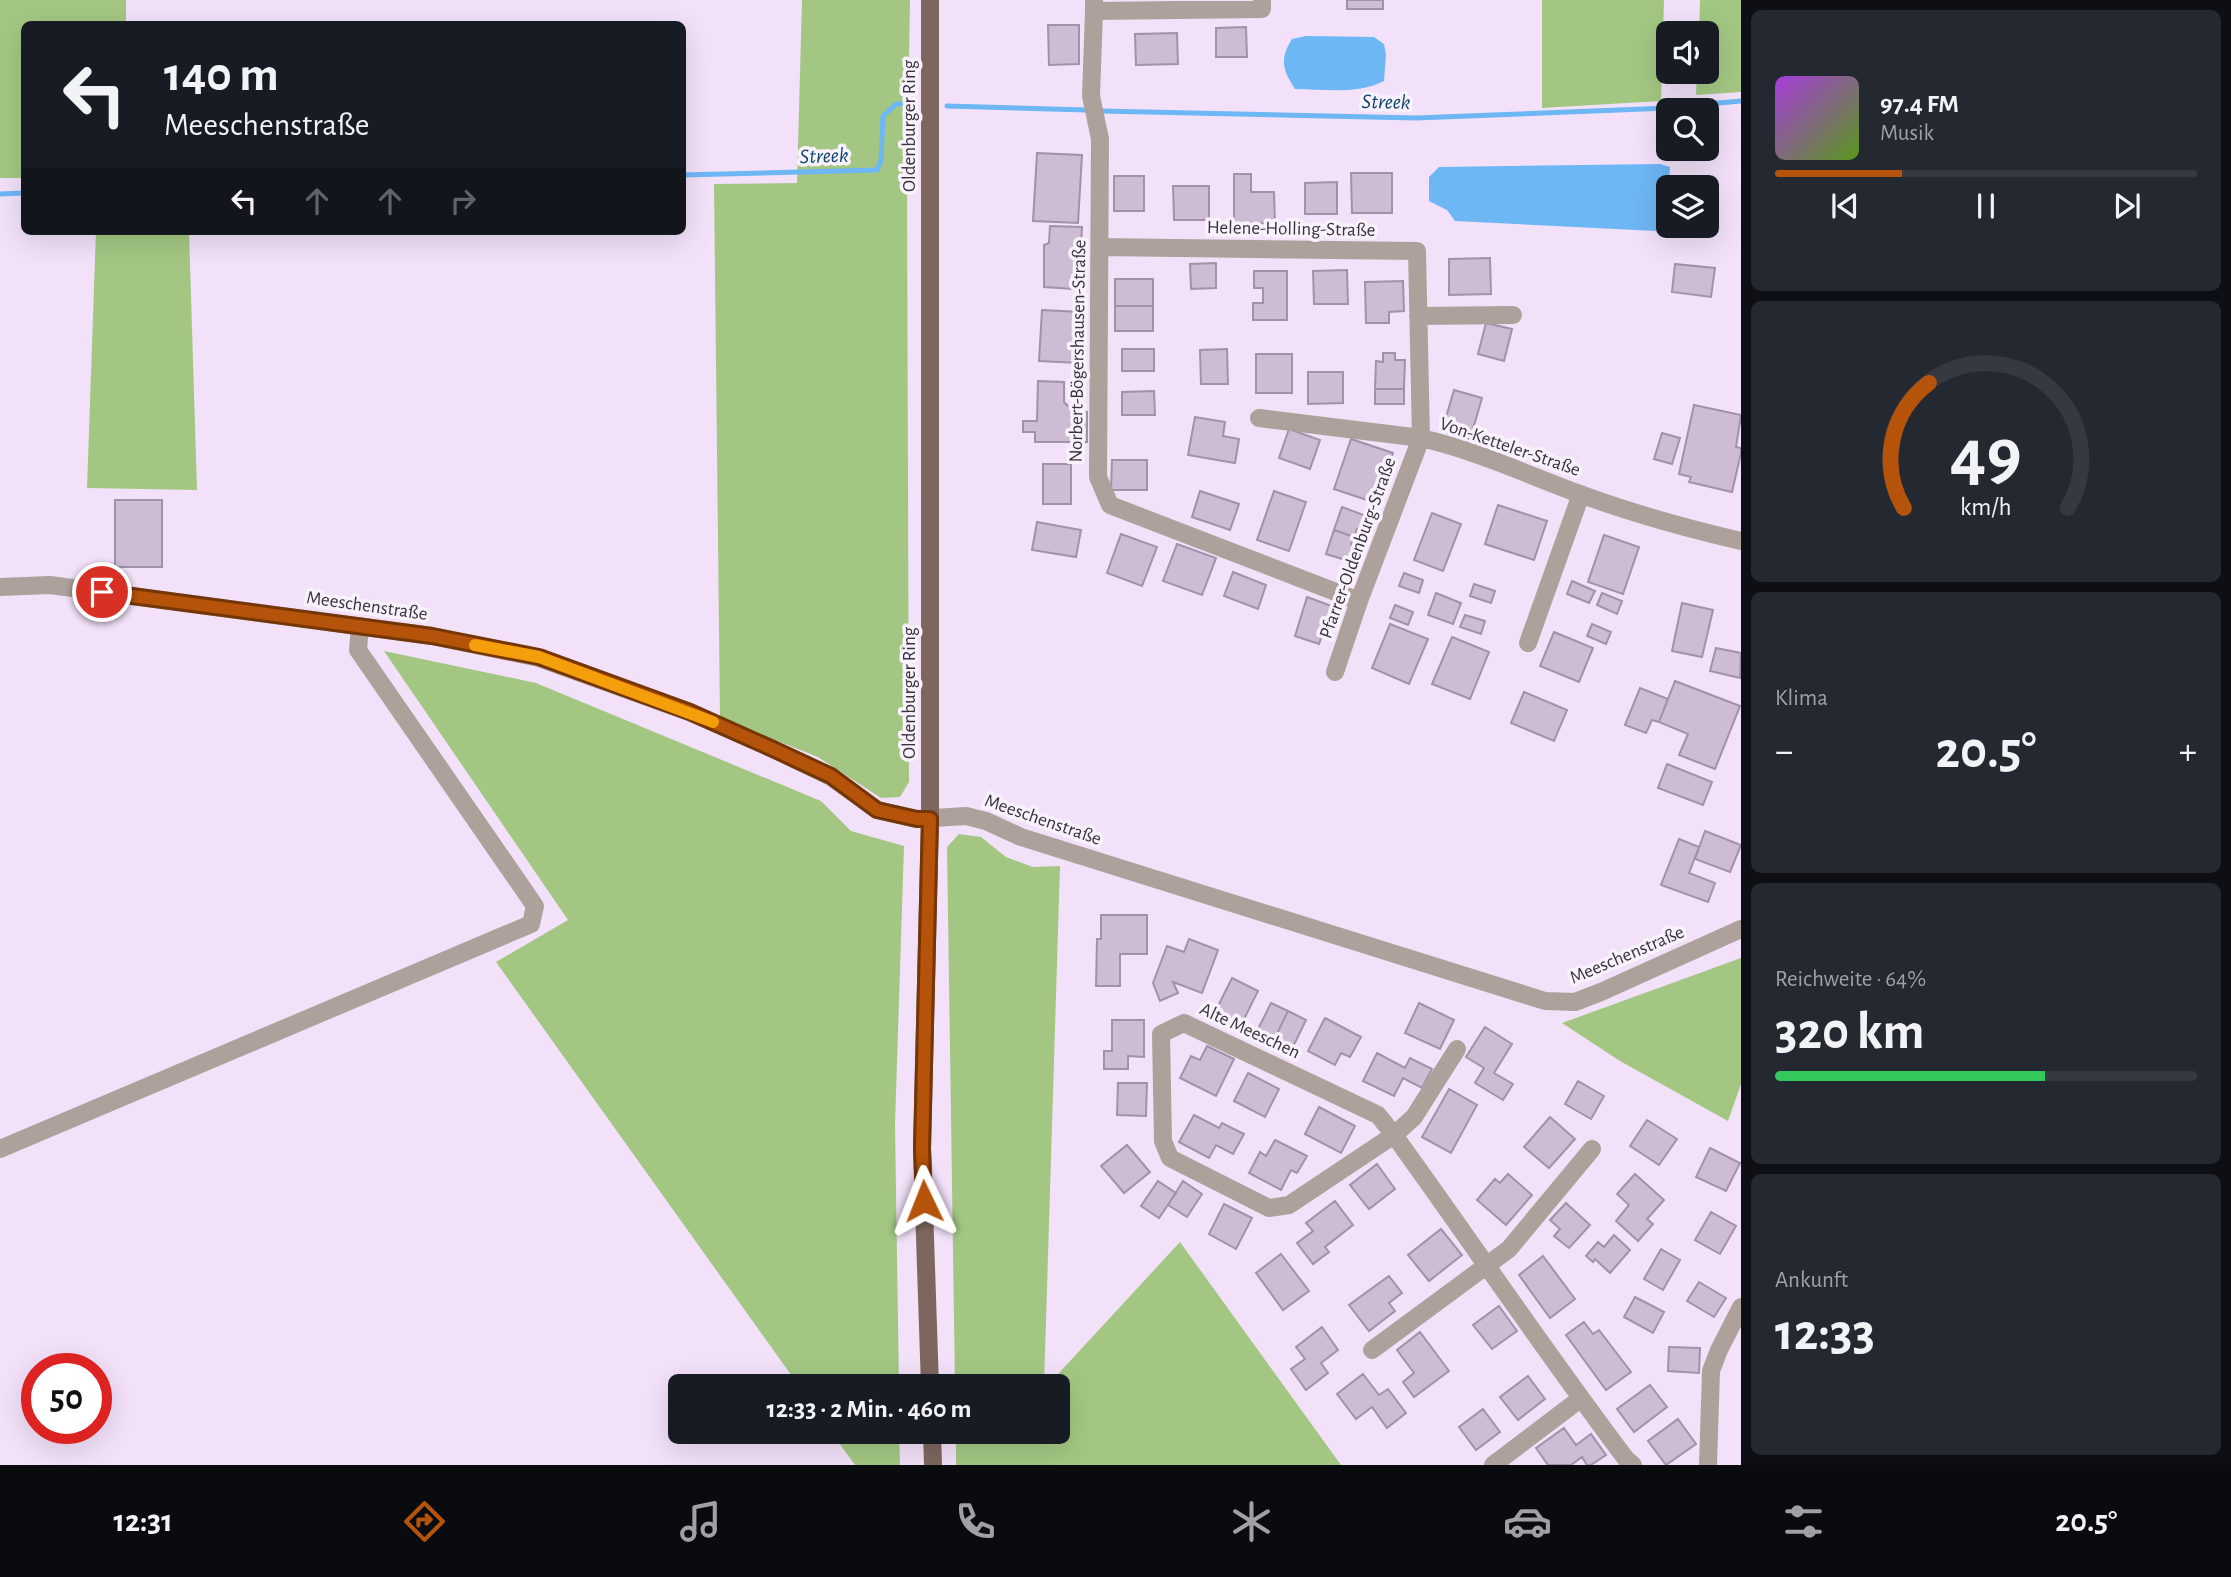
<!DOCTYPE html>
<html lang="de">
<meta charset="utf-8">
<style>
:root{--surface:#171b24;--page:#242831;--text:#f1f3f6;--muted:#9ea1a6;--line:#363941;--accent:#b45309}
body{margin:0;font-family:"Alegreya Sans",sans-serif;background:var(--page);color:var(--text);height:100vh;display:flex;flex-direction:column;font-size:26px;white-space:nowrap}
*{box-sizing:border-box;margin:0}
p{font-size:23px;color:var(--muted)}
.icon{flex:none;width:38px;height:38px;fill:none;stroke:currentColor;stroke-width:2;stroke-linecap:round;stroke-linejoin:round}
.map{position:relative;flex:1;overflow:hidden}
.panel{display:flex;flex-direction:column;gap:10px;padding:10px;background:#0d0f14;width:490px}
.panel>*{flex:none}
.guide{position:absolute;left:21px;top:21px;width:665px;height:214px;border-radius:10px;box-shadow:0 7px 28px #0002;background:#171b24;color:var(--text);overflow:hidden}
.tools{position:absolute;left:1656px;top:21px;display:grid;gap:14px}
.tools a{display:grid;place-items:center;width:63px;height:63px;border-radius:10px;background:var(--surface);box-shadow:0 7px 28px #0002;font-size:35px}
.speed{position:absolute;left:21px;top:1353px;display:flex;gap:14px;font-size:35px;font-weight:700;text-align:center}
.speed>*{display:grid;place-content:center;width:91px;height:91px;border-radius:50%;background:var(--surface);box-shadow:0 7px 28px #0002;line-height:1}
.speed .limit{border:10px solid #d22;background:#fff;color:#111}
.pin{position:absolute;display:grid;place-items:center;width:60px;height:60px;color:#fff;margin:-30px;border:4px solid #fff;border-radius:50%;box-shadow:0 2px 7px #0007}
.me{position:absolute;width:77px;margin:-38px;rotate:358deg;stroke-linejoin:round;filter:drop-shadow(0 0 5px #0008)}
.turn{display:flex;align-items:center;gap:24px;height:147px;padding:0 28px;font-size:32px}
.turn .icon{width:91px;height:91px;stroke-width:2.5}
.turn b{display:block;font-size:49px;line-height:60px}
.lanes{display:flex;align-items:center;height:66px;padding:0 28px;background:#0003;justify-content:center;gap:35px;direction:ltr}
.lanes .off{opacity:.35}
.big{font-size:52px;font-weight:700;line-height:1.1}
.panel .card{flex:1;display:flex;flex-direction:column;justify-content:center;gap:10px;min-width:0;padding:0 24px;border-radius:10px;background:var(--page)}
.panel .dial{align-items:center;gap:0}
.dial svg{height:182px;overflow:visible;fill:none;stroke:var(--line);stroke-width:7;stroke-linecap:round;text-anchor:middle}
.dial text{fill:var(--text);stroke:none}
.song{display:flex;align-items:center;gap:21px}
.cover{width:84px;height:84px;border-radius:10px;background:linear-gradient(135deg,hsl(280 70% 55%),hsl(90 70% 35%))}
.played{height:7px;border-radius:4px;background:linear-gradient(90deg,var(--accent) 30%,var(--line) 30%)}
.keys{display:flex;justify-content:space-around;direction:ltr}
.heat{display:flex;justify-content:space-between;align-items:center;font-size:38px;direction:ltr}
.charge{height:10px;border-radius:5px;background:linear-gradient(90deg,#34c759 64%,var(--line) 0)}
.trip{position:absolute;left:668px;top:1374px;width:402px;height:70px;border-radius:10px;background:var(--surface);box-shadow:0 7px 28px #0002;font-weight:700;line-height:70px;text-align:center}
.dock{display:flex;height:112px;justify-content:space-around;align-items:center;background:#090b0e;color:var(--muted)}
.dock .icon{width:49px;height:49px}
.dock .selected{color:var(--accent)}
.dock b{font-size:32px;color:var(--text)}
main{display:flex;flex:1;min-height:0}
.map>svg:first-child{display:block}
</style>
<main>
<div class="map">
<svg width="1741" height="1465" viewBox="0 0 1741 1465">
<rect width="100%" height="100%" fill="#f2e1f9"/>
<path fill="#a3c783" d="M0 0H126V24H24V178H0Z
M802 0H910L907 181 909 782 900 797 881 798 818 757 720 718 714 184 797 183Z
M1542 0H1664L1661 101 1542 108Z
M1700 0H1741V92L1696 95 1697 72H1706V33H1699Z
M96 231H189L197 490 87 488Z
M384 651 536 683 821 801 851 831 904 846 895 1124 899 1386H799L496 962 568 920Z
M959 834 981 837 1006 857 1033 867 1060 866 1044 1386H955L947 847Z
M1741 958V1084L1728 1121 1620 1061 1562 1023Z
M1180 1242 1341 1465H956V1432H1059V1386H1047Z
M831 1432H899L900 1465H855Z"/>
<path fill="#6db7f5" d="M1306 36 1374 37 1384 44 1386 55 1384 81C1356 95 1325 89 1295 89 1283 71 1279 59 1292 39Z
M1660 164 1670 167 1667 221 1656 231 1455 221 1447 210 1429 201V177L1439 167Z"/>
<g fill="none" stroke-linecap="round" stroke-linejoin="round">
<path stroke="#6db7f5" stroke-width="5" d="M1695 105 1741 101
M947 106 1086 110
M1101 111 1416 118 1669 108
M682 175 877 170 881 160 883 116 896 104H914
M0 194 24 193"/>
</g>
<path fill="#cdbcd4" stroke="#a291a8" stroke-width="2" d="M1347 0H1383V9H1347Z
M1048 25H1079V64L1049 65Z
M1246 27 1247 57H1216V28Z
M1177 33 1178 64 1136 65 1135 34Z
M1037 153 1082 155 1078 223 1033 221Z
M1351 173H1392V213H1352Z
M1234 174H1251V192H1274L1275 223 1234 224Z
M1114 176H1144V211H1114Z
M1337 182V214H1305V183Z
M1173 186H1209V220H1174Z
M1050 226 1082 227 1081 249H1075L1073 289 1044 287V245L1049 243Z
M1490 258 1491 294 1449 295V259Z
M1216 263V288L1191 289 1190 264Z
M1675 264 1715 268 1711 297 1672 292Z
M1347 270 1348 304H1314L1313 271Z
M1254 271H1287V320H1253V303H1263V288H1254Z
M1115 279H1153V306H1115Z
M1403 281 1404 311 1389 312V323H1366L1365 282Z
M1115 306H1153V331H1115Z
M1042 310 1080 312 1078 363 1039 361Z
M1486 323 1512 329 1504 361 1478 354Z
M1122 349H1154V371H1122Z
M1227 349 1228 384H1201L1200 350Z
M1383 353H1395V360H1405L1404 389H1375L1376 361 1383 362Z
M1256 354H1292V393H1256Z
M1308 372H1343V403L1308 404Z
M1038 381 1064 382V402L1074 412H1087V442H1035V432H1023V421H1037Z
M1375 389H1404V404H1375Z
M1454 390 1482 398 1470 439 1442 431Z
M1154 391 1155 415H1122V392Z
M1694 405 1741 415 1736 447 1741 448V453L1732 492 1689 482 1691 477 1679 474Z
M1195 417 1225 422 1223 436 1239 439 1235 463 1188 455Z
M1289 429 1320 440 1310 469 1279 458Z
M1662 433 1680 438 1672 464 1654 459Z
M1351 439 1393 453 1376 503 1334 489Z
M1112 460H1147V490H1111Z
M1043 464H1071V504H1043Z
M1200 491 1239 504 1230 530 1192 517Z
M1274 491 1306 502 1289 551 1257 540Z
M115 500H162V567H115Z
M1498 505 1547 521 1534 560 1485 544Z
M1342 507 1369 517 1364 531 1357 529 1354 537 1334 530Z
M1432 513 1461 524 1443 571 1414 560Z
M1037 522 1081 530 1076 557 1032 550Z
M1334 530 1354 537 1351 544 1357 546 1352 562 1326 554Z
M1121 534 1157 547 1142 586 1107 573Z
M1604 535 1639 547 1623 594 1588 582Z
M1177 544 1216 558 1202 595 1163 581Z
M1233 572 1266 585 1258 609 1224 596Z
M1404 573 1423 580 1419 593 1399 586Z
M1572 581 1595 591 1589 603 1567 594Z
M1474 584 1495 591 1491 603 1470 596Z
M1436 593 1461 603 1453 624 1428 615Z
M1602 593 1622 601 1617 614 1597 605Z
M1307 597 1332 606 1319 644 1295 636Z
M1682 603 1713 610 1702 657 1672 651Z
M1395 605 1413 612 1408 625 1390 618Z
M1465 615 1485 621 1481 634 1460 627Z
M1390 624 1428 639 1409 684 1372 668Z
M1592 624 1611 632 1606 644 1587 636Z
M1554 632 1593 648 1579 682 1540 666Z
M1452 637 1489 652 1470 699 1432 684Z
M1716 648 1741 653 1740 678 1710 671Z
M1675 681 1740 706 1715 769 1679 755 1688 734 1659 722Z
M1640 688 1668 699 1659 722 1652 720 1646 733 1625 725Z
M1524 692 1567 710 1554 741 1511 723Z
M1667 764 1712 782 1703 805 1658 788Z
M1705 831 1741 845 1730 872 1695 859Z
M1679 839 1699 847 1689 873 1715 883 1708 902 1661 885Z
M1101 915H1147V954H1120V986H1096L1097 939H1101Z
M1189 939 1218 950 1202 993 1173 982 1178 993 1160 1001 1153 983 1167 946 1184 952Z
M1232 978 1258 991 1241 1025 1215 1012Z
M1271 1003 1288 1011 1273 1042 1256 1033Z
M1419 1003 1454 1020 1440 1049 1405 1033Z
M1288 1011 1306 1020 1291 1051 1273 1042Z
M1325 1018 1361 1037 1350 1057 1341 1053 1335 1065 1308 1051Z
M1112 1020H1144V1057L1128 1056V1069H1104V1051H1112Z
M1485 1027 1512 1044 1494 1073 1513 1084 1503 1100 1475 1083 1484 1068 1466 1057Z
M1207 1046 1234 1059 1216 1096 1180 1078 1191 1056 1200 1060Z
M1377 1053 1405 1068 1410 1058 1432 1069 1422 1088 1403 1078 1394 1096 1363 1081Z
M1248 1073 1279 1089 1265 1117 1234 1101Z
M1578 1081 1604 1096 1591 1119 1565 1104Z
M1118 1083H1147L1146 1116 1117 1115Z
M1449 1089 1477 1105 1451 1153 1422 1137Z
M1319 1107 1355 1126 1341 1153 1305 1134Z
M1194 1115 1219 1128 1222 1123 1244 1134 1233 1154 1216 1145 1209 1158 1179 1142Z
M1550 1117 1575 1139 1549 1168 1524 1147Z
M1647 1120 1677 1139 1659 1165 1630 1146Z
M1275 1140 1307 1156 1297 1173 1291 1170 1281 1190 1249 1173 1260 1152 1266 1156Z
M1127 1145 1150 1172 1124 1193 1101 1166Z
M1710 1148 1740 1163 1726 1191 1696 1177Z
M1377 1164 1395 1189 1369 1209 1350 1185Z
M1508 1174 1532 1195 1506 1225 1477 1200 1495 1179 1500 1183Z
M1635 1174 1664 1200 1647 1219 1653 1224 1638 1241 1616 1221 1629 1205 1617 1194Z
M1158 1181 1176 1193 1159 1218 1141 1206Z
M1183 1181 1202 1194 1187 1217 1168 1205Z
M1335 1201 1353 1225 1325 1247 1329 1252 1313 1264 1297 1243 1313 1231 1306 1223Z
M1566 1203 1590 1225 1569 1248 1554 1236 1560 1229 1550 1220Z
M1224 1204 1252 1218 1236 1249 1209 1234Z
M1711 1212 1736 1226 1720 1254 1695 1240Z
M1441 1229 1462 1255 1429 1281 1408 1255Z
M1614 1235 1630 1250 1610 1273 1595 1259 1593 1262 1586 1256 1598 1242 1604 1247Z
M1661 1249 1680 1260 1663 1290 1644 1279Z
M1281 1254 1309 1291 1283 1310 1256 1273Z
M1543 1256 1575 1299 1550 1318 1519 1275Z
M1389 1276 1402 1293 1389 1303 1395 1311 1369 1331 1349 1305Z
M1699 1282 1726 1298 1714 1317 1687 1301Z
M1635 1297 1664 1312 1653 1333 1624 1317Z
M1499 1306 1517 1331 1492 1349 1473 1325Z
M1584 1322 1593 1334 1599 1330 1631 1372 1606 1390 1566 1335Z
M1322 1327 1338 1350 1321 1363 1328 1373 1306 1390 1291 1369 1305 1359 1296 1347Z
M1420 1332 1449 1371 1414 1397 1403 1382 1414 1373 1397 1350Z
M1669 1347 1700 1348 1699 1373 1668 1371Z
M1363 1374 1379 1395 1388 1389 1406 1413 1387 1428 1372 1407 1356 1419 1337 1394Z
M1528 1376 1545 1399 1518 1420 1500 1397Z
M1650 1385 1667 1407 1634 1432 1617 1409Z
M1483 1409 1500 1432 1476 1450 1459 1427Z
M1678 1419 1696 1444 1666 1465 1648 1441Z
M1564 1428 1576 1445 1591 1434 1606 1455 1591 1465H1587L1582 1457 1571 1465H1548L1536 1448Z"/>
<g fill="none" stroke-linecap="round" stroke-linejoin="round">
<path stroke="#aea19c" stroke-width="18" d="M1094 0V11L1262 9V0
M1094 11 1091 96 1100 139 1098 477 1110 505 1359 601
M1100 247 1417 251 1421 438 1359 601 1335 672
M1418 316 1513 315
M1259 418 1421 438C1474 450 1526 474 1577 493 1631 513 1685 528 1741 541
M0 587 50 585 432 636 539 658 689 712 773 749 831 777 877 810 917 819 966 816 986 821 1021 837 1545 1001 1575 1002 1601 992 1741 929
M1528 643 1581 494
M1457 1049 1414 1117 1394 1135 1289 1205 1269 1208 1170 1158 1163 1141 1161 1034 1184 1023 1378 1115 1394 1135C1472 1243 1546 1353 1626 1459L1633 1465
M0 1149 531 924 535 906 358 650 360 626
M1372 1350 1509 1249 1592 1149
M1493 1465 1580 1399
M1708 1465 1711 1371 1719 1350 1741 1307"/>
<path stroke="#7d665e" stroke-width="18" d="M930 1386 922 1148 930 819V0
M932 1432 933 1465"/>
</g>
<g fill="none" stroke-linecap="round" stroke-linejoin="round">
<defs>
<path id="route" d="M102 592 432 636 539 657 690 712 773 749 831 776 877 810 917 819H930L922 1148 924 1201"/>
</defs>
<use href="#route" stroke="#753606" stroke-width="18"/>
<use href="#route" stroke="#b45309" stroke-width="12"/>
<path stroke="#f59e0b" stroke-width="12" d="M475 645 539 657 713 722"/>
</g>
<g text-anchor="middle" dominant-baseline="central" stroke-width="7" stroke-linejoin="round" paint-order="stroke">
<g font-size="19" fill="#38323b" stroke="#f9f2fc">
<text transform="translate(909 126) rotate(-90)">Oldenburger Ring</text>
<text transform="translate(1291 229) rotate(1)">Helene-Holling-Straße</text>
<text transform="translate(1078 351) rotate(-89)">Norbert-Bögershausen-Straße</text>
<text transform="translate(1510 447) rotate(19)">Von-Ketteler-Straße</text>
<text transform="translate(1358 548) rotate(-70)">Pfarrer-Oldenburg-Straße</text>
<text transform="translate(367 606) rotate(8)">Meeschenstraße</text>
<text transform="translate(909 693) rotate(-90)">Oldenburger Ring</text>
<text transform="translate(1043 820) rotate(19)">Meeschenstraße</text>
<text transform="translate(1627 955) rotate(-23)">Meeschenstraße</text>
<text transform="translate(1250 1031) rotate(25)">Alte Meeschen</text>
</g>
<g font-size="21" font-style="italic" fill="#0a436b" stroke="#f9f2fc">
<text transform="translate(1386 102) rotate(1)">Streek</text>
<text transform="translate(824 156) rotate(-2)">Streek</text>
</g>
</g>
</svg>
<div class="tools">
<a><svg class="icon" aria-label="sound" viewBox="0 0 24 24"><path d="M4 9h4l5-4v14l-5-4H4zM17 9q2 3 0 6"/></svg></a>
<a><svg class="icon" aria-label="search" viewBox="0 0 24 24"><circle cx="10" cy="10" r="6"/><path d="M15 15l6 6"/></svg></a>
<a><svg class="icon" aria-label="layers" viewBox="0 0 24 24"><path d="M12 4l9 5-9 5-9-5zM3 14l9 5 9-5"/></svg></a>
</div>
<div class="speed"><div class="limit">50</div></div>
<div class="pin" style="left:102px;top:592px;background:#d93025"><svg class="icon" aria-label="arrive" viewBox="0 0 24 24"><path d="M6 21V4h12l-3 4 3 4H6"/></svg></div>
<svg class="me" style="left:924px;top:1201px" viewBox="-20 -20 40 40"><path d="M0-17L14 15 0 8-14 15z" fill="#b45309" stroke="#fff" stroke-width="4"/></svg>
<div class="trip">12:33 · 2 Min. · 460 m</div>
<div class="guide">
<div class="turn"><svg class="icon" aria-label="left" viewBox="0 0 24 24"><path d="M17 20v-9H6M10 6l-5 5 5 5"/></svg><div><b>140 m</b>Meeschenstraße</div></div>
<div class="lanes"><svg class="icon" aria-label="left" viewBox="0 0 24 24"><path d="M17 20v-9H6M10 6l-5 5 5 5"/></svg><svg class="icon off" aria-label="ahead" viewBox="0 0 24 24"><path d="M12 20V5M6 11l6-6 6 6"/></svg><svg class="icon off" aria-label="ahead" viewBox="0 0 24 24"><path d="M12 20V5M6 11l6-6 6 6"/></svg><svg class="icon off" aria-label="right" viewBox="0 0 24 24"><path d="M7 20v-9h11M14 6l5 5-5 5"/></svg></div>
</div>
</div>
<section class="panel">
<div class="card">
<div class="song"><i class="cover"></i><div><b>97.4 FM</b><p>Musik</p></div></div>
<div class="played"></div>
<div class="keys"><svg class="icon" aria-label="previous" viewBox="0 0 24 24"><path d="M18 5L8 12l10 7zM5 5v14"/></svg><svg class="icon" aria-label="pause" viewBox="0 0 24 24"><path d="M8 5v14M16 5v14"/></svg><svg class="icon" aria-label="next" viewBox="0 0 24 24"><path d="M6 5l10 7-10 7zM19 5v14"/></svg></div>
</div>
<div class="card dial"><svg viewBox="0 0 100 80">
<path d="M14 69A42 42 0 1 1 86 69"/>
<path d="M14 69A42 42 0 0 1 25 14" stroke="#b45309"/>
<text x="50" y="56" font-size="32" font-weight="700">49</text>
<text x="50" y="72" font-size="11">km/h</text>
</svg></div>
<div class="card"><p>Klima</p>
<div class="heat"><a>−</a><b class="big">20.5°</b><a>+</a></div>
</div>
<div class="card"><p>Reichweite · 64%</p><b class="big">320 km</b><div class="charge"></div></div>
<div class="card"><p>Ankunft</p><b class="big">12:33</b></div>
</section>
</main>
<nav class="dock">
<b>12:31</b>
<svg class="icon selected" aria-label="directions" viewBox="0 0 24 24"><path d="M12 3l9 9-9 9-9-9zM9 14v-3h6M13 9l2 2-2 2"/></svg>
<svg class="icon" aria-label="music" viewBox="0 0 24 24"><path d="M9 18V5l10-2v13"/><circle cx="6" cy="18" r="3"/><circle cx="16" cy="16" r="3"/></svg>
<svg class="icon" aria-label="phone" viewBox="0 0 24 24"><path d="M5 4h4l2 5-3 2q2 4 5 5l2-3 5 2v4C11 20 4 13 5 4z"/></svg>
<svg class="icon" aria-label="climate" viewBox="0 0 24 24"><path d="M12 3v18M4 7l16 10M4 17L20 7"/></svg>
<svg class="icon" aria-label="car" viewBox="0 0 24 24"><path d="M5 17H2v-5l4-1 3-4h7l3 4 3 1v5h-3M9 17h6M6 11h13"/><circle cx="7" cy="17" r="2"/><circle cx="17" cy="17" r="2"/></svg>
<svg class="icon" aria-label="filters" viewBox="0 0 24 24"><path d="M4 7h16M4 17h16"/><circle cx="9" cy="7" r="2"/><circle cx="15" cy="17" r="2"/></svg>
<b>20.5°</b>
</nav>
